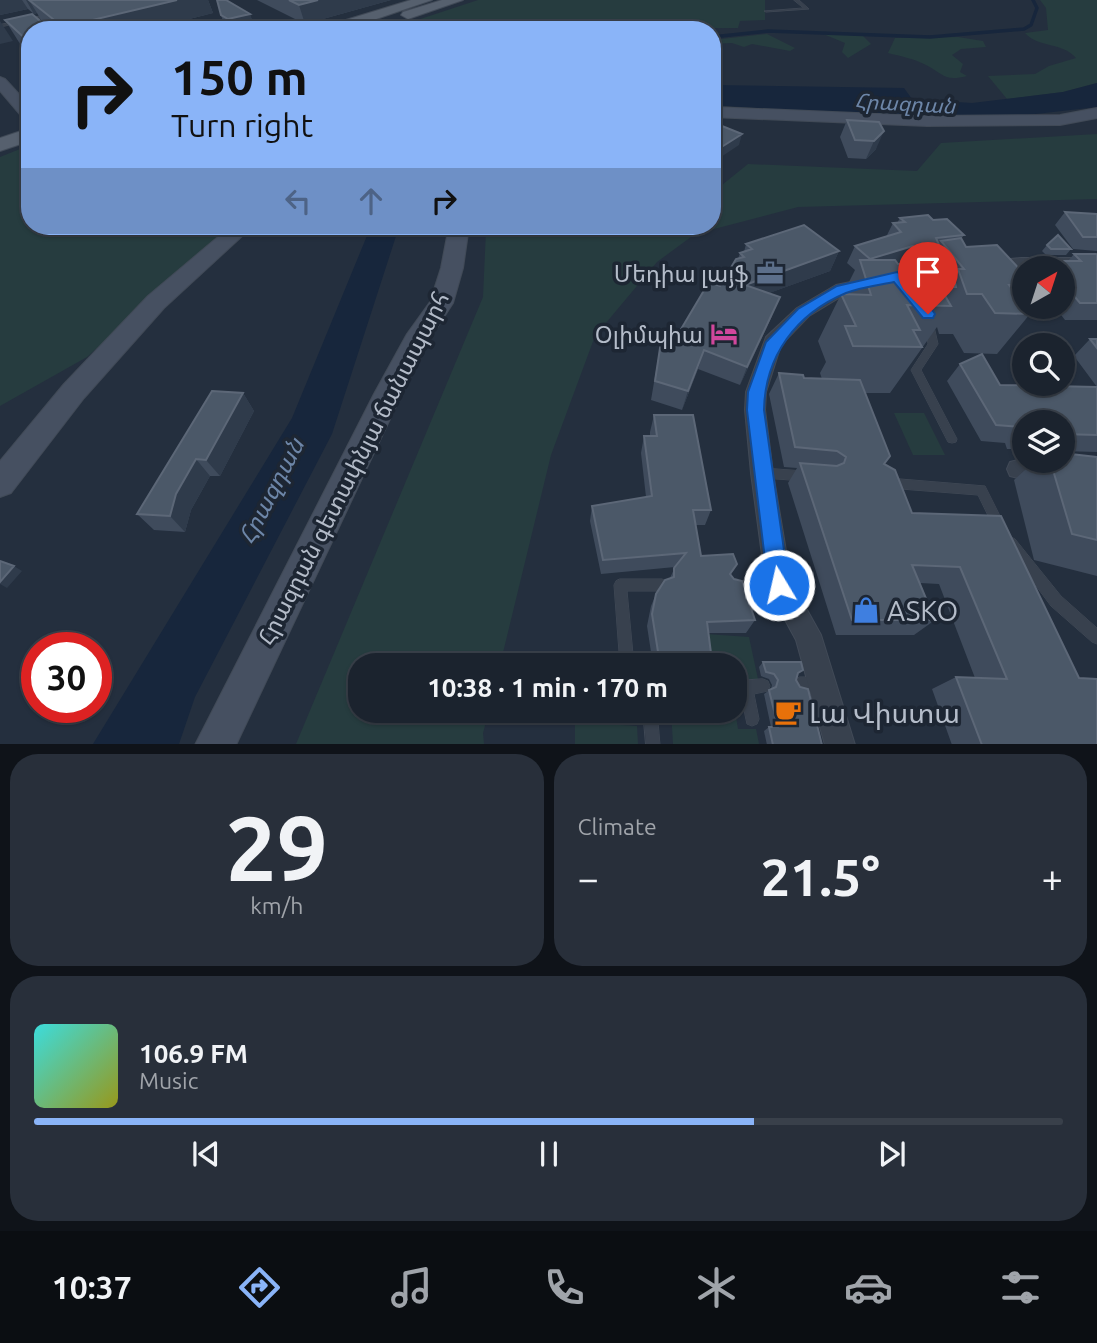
<!DOCTYPE html>
<meta charset="utf-8">
<style>
:root{--surface:#1b232e;--page:#282f3a;--text:#f1f3f6;--muted:#a0a4aa;--line:#39404a;--accent:#8ab4f8}
body{margin:0;font-family:Ubuntu,"Noto Sans Armenian",sans-serif;background:var(--page);color:var(--text);height:100vh;display:flex;flex-direction:column;font-size:26px;white-space:nowrap}
*{box-sizing:border-box;margin:0}
p{font-size:23px;color:var(--muted)}
.icon{flex:none;width:38px;height:38px;fill:none;stroke:currentColor;stroke-width:2;stroke-linecap:round;stroke-linejoin:round}
.map{position:relative;height:744px;overflow:hidden}
.side{display:flex;flex-direction:column;gap:10px;padding:10px;background:#0f1319;flex:1}
.side>*{flex:none}
.guide{position:absolute;left:21px;top:21px;width:700px;height:214px;border-radius:28px;box-shadow:0 2px 5px #0004,0 0 0 2px var(--line);background:#8ab4f8;color:#111;overflow:hidden}
.needle{width:46px;rotate:39deg}
.controls{position:absolute;left:1012px;top:256px;display:grid;gap:14px}
.controls a{display:grid;place-items:center;width:63px;height:63px;border-radius:50%;background:var(--surface);box-shadow:0 2px 5px #0004,0 0 0 2px var(--line);font-size:35px}
.speed{position:absolute;left:21px;top:632px;display:flex;gap:14px;font-size:35px;font-weight:700;text-align:center}
.speed>*{display:grid;place-content:center;width:91px;height:91px;border-radius:50%;background:var(--surface);box-shadow:0 2px 5px #0004,0 0 0 2px var(--line);line-height:1}
.speed .limit{border:10px solid #d22;background:#fff;color:#111}
.pin{position:absolute;display:grid;place-items:center;width:60px;height:60px;color:#fff;margin:-72px -30px;border-radius:50% 50% 50% 0;rotate:-45deg;box-shadow:0 0 7px #0007}
.pin .icon{rotate:45deg}
.me{position:absolute;width:77px;margin:-38px;rotate:351deg;stroke-linejoin:round;filter:drop-shadow(0 0 5px #0008)}
.turn{display:flex;align-items:center;gap:24px;height:147px;padding:0 35px;font-size:32px}
.turn .icon{width:91px;height:91px;stroke-width:2.5}
.turn b{display:block;font-size:49px;line-height:60px}
.lanes{display:flex;align-items:center;height:66px;padding:0 35px;background:#0003;justify-content:center;gap:35px;direction:ltr}
.lanes .off{opacity:.35}
.big{font-size:52px;font-weight:700;line-height:1.1}
.side .tile{flex:1;display:flex;flex-direction:column;justify-content:center;gap:10px;min-width:0;padding:0 24px;border-radius:28px;background:var(--page)}
.side .dial{align-items:center;gap:0}
.dial b{font-size:91px;line-height:1}
.song{display:flex;align-items:center;gap:21px}
.cover{width:84px;height:84px;border-radius:10px;background:linear-gradient(135deg,hsl(180 70% 55%),hsl(60 70% 35%))}
.played{height:7px;border-radius:4px;background:linear-gradient(90deg,var(--accent) 70%,var(--line) 70%)}
.keys{display:flex;justify-content:space-around;direction:ltr}
.heat{display:flex;justify-content:space-between;align-items:center;font-size:38px;direction:ltr}
.side .tiles{flex:1;display:grid;gap:10px;grid-template-columns:1fr 1fr}
.tile:last-child{grid-column:span 2}
.trip{position:absolute;left:348px;top:653px;width:399px;height:70px;border-radius:28px;background:var(--surface);box-shadow:0 2px 5px #0004,0 0 0 2px var(--line);font-weight:700;line-height:70px;text-align:center}
.tab-bar{display:flex;height:112px;justify-content:space-around;align-items:center;background:#0b0e12;color:var(--muted)}
.tab-bar .icon{width:49px;height:49px}
.tab-bar .active{color:var(--accent)}
.tab-bar b{font-size:32px;color:var(--text)}
.map>svg:first-child{display:block}
</style>
<div class="map">
<svg width="1097" height="745" viewBox="0 0 1097 745">
<rect width="100%" height="100%" fill="#242f3e"/>
<path fill="#263c3f" d="M478 0H765V20L740 21 738 28 387 30Z
M1040 0H1097V83L1063 92 1007 99 988 76 1035 74 1049 66 1076 58C1063 42 1038 48 1025 33L1048 30 1046 8Z
M816 31 863 36 871 44 848 58 842 52 845 43Z
M767 34 795 48 790 51 752 44 744 47 732 43 712 44V40Z
M958 37 983 41 986 47 961 49 952 55 963 64 960 72 967 76C944 82 944 74 926 65 915 59 900 56 888 53L895 38Z
M1097 134V199L798 207 695 234 657 262 595 336 551 455 500 665H360V710L489 711 483 733 484 744H296L483 297 486 230 493 226H712V193L748 164 917 171 941 143Z
M30 145V226H232L87 357 0 406V157Z
M894 413H924L945 455H913Z
M706 634 749 637 758 679H735V665H709Z
M671 711H735L738 729H756L759 744H673Z
M575 722 637 726 638 744H575Z"/>
<path fill="#17263c" d="M1097 83V107L1000 118H904L712 105V85L904 88 912 99 972 103 1063 92Z
M371 226H412L397 233 332 434 195 697 179 744H93L292 418Z"/>
<g fill="none" stroke-linecap="round" stroke-linejoin="round">
<path stroke="#17263c" stroke-width="3.5" d="M712 37 768 31 930 37 1024 29 1031 25 1037 8 1033 0"/>
<defs>
<path id="lane" d="M794 0H799L809 9 766 12 764 11 803 8Z
M51 14 53 16 0 27V25Z
M929 319 933 322 938 344 921 370 957 439 956 442 952 443 948 442 911 370 928 344 925 322Z
M763 468 804 471 808 473 810 476 808 479 804 481 763 478 759 476 757 473 759 470Z
M888 478 985 486 1006 528 1004 532 1000 533 996 532 978 495 888 488 884 486 882 483 884 480Z
M1011 537 1015 539 1061 596 1097 628V644L1092 642 1051 606 1007 547 1005 543 1007 539Z
M620 579H662L666 581 668 585 666 589 662 591H627L634 665H620L614 585 616 581Z
M778 579 782 581 784 585 782 589C766 595 746 596 730 590L728 586 730 582 734 580 757 582Z
M800 677H820L825 679 827 684 825 689C817 692 803 692 795 689L793 684 795 679Z
M763 679 768 681 770 686 768 691 754 694 759 719 757 724 752 726 747 724 739 687 741 682 746 680Z
M643 710H657L660 745H646Z"/>
<path id="street" d="M1021 258H1097V268H1024L990 271 982 266 990 261Z
M870 278 876 279 878 283 876 287 847 293 809 316 781 345 766 392 765 410 773 473 791 581 821 635 855 745H825L796 640 766 585 751 473 745 410 746 392 766 337 797 308 836 285Z
M1018 460 1097 462V482L1018 478 1010 476 1007 469 1010 462Z"/>
<path id="secondary" d="M0 77 5 79 30 106V121L24 119 0 91Z
M712 107 927 116 1060 115 1097 108V118L1060 125 927 126 712 117Z
M231 226H253L164 308 84 398 11 493 0 497V461L64 384 148 296Z
M449 226H469L463 268 453 303 427 343 398 402 236 745H195L374 394 407 334 430 302 441 268Z"/>
<path id="primary" d="M411 0H432L344 30H321L323 27Z
M442 0H463L408 19 401 15 403 12Z
M30 128V141L0 151V138Z"/>
</defs>
<use href="#lane" stroke="#414a57" stroke-width="1"/>
<use href="#street" stroke="#414a57" stroke-width="2"/>
<use href="#secondary" stroke="#414a57" stroke-width="2"/>
<use href="#primary" stroke="#414a57" stroke-width="2"/>
<use href="#lane" fill="#38414e" fill-rule="evenodd"/>
<use href="#street" fill="#38414e" fill-rule="evenodd"/>
<use href="#secondary" fill="#465061" fill-rule="evenodd"/>
<use href="#primary" fill="#56606e" fill-rule="evenodd"/>
</g>
<path fill="#3f4b5c" d="M0 0H208L213 13 146 30H52L41 20 37 13 34 14 28 9 0 15Z
M257 0H391L305 24Z
M250 14 255 30H226L221 15Z
M5 20 30 30V55L22 47Z
M847 120 879 122 876 149 866 159 848 158 840 137Z
M1065 212 1097 214V251L1073 249 1055 225Z
M900 218 933 220 964 235 961 239 966 247 1024 274V295L1020 300 1030 314 997 354 964 353 953 334H939L937 327 890 393H865L884 464 912 513 1001 516 1097 745H952L932 689 956 677 975 678 939 584 920 583 935 620 914 635H836L788 483 797 468 784 467 769 394 779 373 804 378 822 379 820 373 826 362 818 341 841 294H843L855 270 847 263 855 246 886 237 893 223H897Z
M746 244 839 251 830 271 769 293 772 316 740 385 698 369 682 410 651 400 662 335 674 341 720 286 738 259 740 253 744 252Z
M1047 245 1071 249 1066 255H1046L1042 251Z
M1074 254 1097 255V320H1065L1054 306H1062V268H1039L1044 261H1068Z
M1090 339H1097V452L1062 451V422H1024V449H1007L1005 443 981 441 947 381 960 364 1000 385 1097 387 1074 356Z
M243 393 254 411 220 476H210L191 510 185 532 154 530 137 514Z
M654 415 711 510 705 525H695L701 556 737 564 731 574 755 620 746 633H708L712 661 709 665H653L647 626 651 606 656 594 670 578 675 567 601 574 590 521 592 506 646 497 641 453 644 436H650V432Z
M1097 457V576L1034 560 1014 480 1036 460H1062Z
M763 662 798 675 796 680 822 745H767L764 731 769 727H771L764 694 771 689 772 685 769 679 761 676 759 667Z"/>
<path fill="#2f3b4b" d="M0 0H22L28 9 0 15Z
M26 0H94H29L37 13 34 14Z
M177 0H208L213 13 146 30H64L63 27Z
M318 0H391L305 24 299 5Z
M250 14 255 30H231L228 19Z
M0 21 13 41 0 44Z
M884 131 876 149 866 159 874 141Z
M742 134 739 145 712 163V153Z
M913 246 904 262 864 275 870 259Z
M938 247 927 264 907 267 916 250Z
M839 251 830 271 739 304 745 285Z
M780 297 772 316 740 385 747 367Z
M704 350 698 369 682 410 688 391Z
M243 393 254 411 220 476 206 460Z
M196 459 210 476 191 510 185 532 170 516 176 494Z
M14 566 22 571 7 588 0 584V582Z"/>
<path fill="#4b5868" stroke="#5c6777" stroke-width="2" d="M29 0H177L63 27Z
M217 0H226L250 14 228 19 221 15Z
M289 0H318L299 5Z
M32 14 51 30H30V43L5 20Z
M847 120 879 122 884 131 874 141 855 140Z
M712 122 742 134 712 153Z
M1065 212 1097 214V237H1083Z
M928 215 933 220 947 219 964 235 936 238 939 245 938 247 916 250 913 246 870 259 855 246 901 232 893 223 905 222 900 218Z
M804 225 839 251 745 285 780 297 747 367 704 350 688 391 655 381 662 335 674 341 709 282 720 286 736 259 744 257 740 253 752 249 746 244Z
M1058 235 1071 249H1051L1047 245Z
M961 238 966 247 997 245 1024 274V284L1009 285 1030 314 995 313 982 294H967L958 269H964L941 241Z
M1074 254H1096L1097 255V303H1080L1062 282V268H1049L1044 261H1081Z
M860 260H895L898 264H948L952 269 956 287H940L951 306 907 305 920 330H913L922 347 853 346 845 326H856L841 294 871 295Z
M1090 339H1097V348Z
M982 354 1000 385 1097 387V435L1062 434V422H1024V433L1022 427 996 425 960 364Z
M779 373 803 375 804 378 860 380 890 456 884 464 895 470 912 513 1001 516 1079 678 1097 679V745H982L956 677 1007 679 960 567 912 565 935 620H852L800 463 837 466 844 463 846 457 837 451 795 447Z
M212 391 243 393 206 460 196 459 176 494 170 516 137 514Z
M654 415H693L711 510H693L701 556 733 554 737 564 730 574 734 579 742 581 755 620 707 622 712 661 659 658 652 614 656 594 665 580 674 577V568L686 553 603 560 592 506 652 496 644 436H657Z
M1062 453 1097 457V540L1072 534 1050 460H1062Z
M0 561 14 566 0 582Z
M763 662H801L803 670 798 673 796 680 800 687 808 689 822 745H773L769 727H778L769 690 776 687 778 680 774 674 766 672Z"/>
<path fill="#1a73e8" stroke="#114b97" stroke-width="2" d="M897 272 902 274 933 311 935 314 933 318H923L894 282C879 285 861 287 846 293 796 314 765 356 764 410L789 585 786 593 779 596 771 593 768 585 747 410 748 392 766 342 798 309 837 286Z"/>
<defs>
<symbol id="office-bare" viewBox="-9 -9 18 18"><path d="M-6-3h4V-5.5h4V-3h4V5H-6ZM-1-4.5V-3h2v-1.5ZM-6 0V1H6V0Z" fill="#5c6f8a" stroke="#1d2633" stroke-width="2.5" paint-order="stroke"/></symbol>
<symbol id="hotel-bare" viewBox="-9 -9 18 18"><path d="M-6-4.5h1.5V1H6V5H4.5V3h-9V5H-6ZM-4 0a1.8 1.8 0 1 1 3.6 0ZM.5 0V-2.5h3Q6-2.5 6 0Z" fill="#d1479c" stroke="#1d2633" stroke-width="2.5" paint-order="stroke"/></symbol>
<symbol id="shop-bare" viewBox="-9 -9 18 18"><path d="M-5-2.5h2.3a2.7 3.5 0 0 1 5.4 0H5L5.5 6h-11ZM-1.5-2.5h3a1.5 2.3 0 0 0-3 0Z" fill="#3f7fe0" stroke="#1d2633" stroke-width="2.5" paint-order="stroke"/></symbol>
<symbol id="cafe-bare" viewBox="-9 -9 18 18"><path d="M-5.5-4.5H6V0H3Q3 3.5 0 3.5H-2.5Q-5.5 3.5-5.5 0ZM3-3.2v2h1.7v-2ZM-6 4.5H4V6H-6Z" fill="#e8710a" stroke="#1d2633" stroke-width="2.5" paint-order="stroke"/></symbol>
</defs>
<g fill-rule="evenodd">
<use href="#office-bare" x="751" y="254" width="38" height="38"/>
<use href="#hotel-bare" x="705" y="315" width="38" height="38"/>
<use href="#shop-bare" x="847" y="591" width="38" height="38"/>
<use href="#cafe-bare" x="769" y="693" width="38" height="38"/>
</g>
<g text-anchor="middle" dominant-baseline="central" stroke-width="7" stroke-linejoin="round" paint-order="stroke">
<g font-size="21" font-style="italic" fill="#6d86a8" stroke="#1d2633">
<text transform="translate(905 103) rotate(3)">Հրազդան</text>
</g>
<g font-size="23" fill="#b4bcc9" stroke="#1d2633" text-anchor="end">
<text x="749" y="273">Մեդիա լայֆ</text>
<text x="703" y="334">Օլիմպիա</text>
</g>
<g font-size="23" fill="#b4bcc9" stroke="#1d2633">
<text transform="translate(353 468) rotate(-63)">Հրազդան գետափնյա ճանապարհ</text>
</g>
<g font-size="24" font-style="italic" fill="#6d86a8" stroke="#1d2633">
<text transform="translate(271 491) rotate(-63)">Հրազդան</text>
</g>
<g font-size="28" fill="#b4bcc9" stroke="#1d2633" text-anchor="start">
<text x="887" y="610">ASKO</text>
<text x="809" y="712">Լա Վիստա</text>
</g>
</g>
</svg>
<div class="controls">
<a><svg class="needle" viewBox="-14 -14 28 28"><path d="M0-13l5 13h-10z" fill="#e53935"/><path d="M0 13l5-13h-10z" fill="#a0a4aa"/></svg></a>
<a><svg class="icon" aria-label="search" viewBox="0 0 24 24"><circle cx="10" cy="10" r="6"/><path d="M15 15l6 6"/></svg></a>
<a><svg class="icon" aria-label="layers" viewBox="0 0 24 24"><path d="M12 4l9 5-9 5-9-5zM3 14l9 5 9-5"/></svg></a>
</div>
<div class="speed"><div class="limit">30</div></div>
<div class="pin" style="left:928px;top:314px;background:#d93025"><svg class="icon" aria-label="arrive" viewBox="0 0 24 24"><path d="M6 21V4h12l-3 4 3 4H6"/></svg></div>
<svg class="me" style="left:779px;top:585px" viewBox="-20 -20 40 40"><circle r="17" fill="#1a73e8" stroke="#fff" stroke-width="3"/><path d="M0-11L8 9 0 5-8 9z" fill="#fff"/></svg>
<div class="trip">10:38 · 1 min · 170 m</div>
<div class="guide">
<div class="turn"><svg class="icon" aria-label="right" viewBox="0 0 24 24"><path d="M7 20v-9h11M14 6l5 5-5 5"/></svg><div><b>150 m</b>Turn right</div></div>
<div class="lanes"><svg class="icon off" aria-label="left" viewBox="0 0 24 24"><path d="M17 20v-9H6M10 6l-5 5 5 5"/></svg><svg class="icon off" aria-label="ahead" viewBox="0 0 24 24"><path d="M12 20V5M6 11l6-6 6 6"/></svg><svg class="icon" aria-label="right" viewBox="0 0 24 24"><path d="M7 20v-9h11M14 6l5 5-5 5"/></svg></div>
</div>
</div>
<section class="side">
<div class="tiles">
<div class="tile dial"><b>29</b><p>km/h</p></div>
<div class="tile"><p>Climate</p>
<div class="heat"><a>−</a><b class="big">21.5°</b><a>+</a></div>
</div>
<div class="tile">
<div class="song"><i class="cover"></i><div><b>106.9 FM</b><p>Music</p></div></div>
<div class="played"></div>
<div class="keys"><svg class="icon" aria-label="previous" viewBox="0 0 24 24"><path d="M18 5L8 12l10 7zM5 5v14"/></svg><svg class="icon" aria-label="pause" viewBox="0 0 24 24"><path d="M8 5v14M16 5v14"/></svg><svg class="icon" aria-label="next" viewBox="0 0 24 24"><path d="M6 5l10 7-10 7zM19 5v14"/></svg></div>
</div>
</div>
</section>
<nav class="tab-bar">
<b>10:37</b>
<svg class="icon active" aria-label="directions" viewBox="0 0 24 24"><path d="M12 3l9 9-9 9-9-9zM9 14v-3h6M13 9l2 2-2 2"/></svg>
<svg class="icon" aria-label="music" viewBox="0 0 24 24"><path d="M9 18V5l10-2v13"/><circle cx="6" cy="18" r="3"/><circle cx="16" cy="16" r="3"/></svg>
<svg class="icon" aria-label="phone" viewBox="0 0 24 24"><path d="M5 4h4l2 5-3 2q2 4 5 5l2-3 5 2v4C11 20 4 13 5 4z"/></svg>
<svg class="icon" aria-label="climate" viewBox="0 0 24 24"><path d="M12 3v18M4 7l16 10M4 17L20 7"/></svg>
<svg class="icon" aria-label="car" viewBox="0 0 24 24"><path d="M5 17H2v-5l4-1 3-4h7l3 4 3 1v5h-3M9 17h6M6 11h13"/><circle cx="7" cy="17" r="2"/><circle cx="17" cy="17" r="2"/></svg>
<svg class="icon" aria-label="filters" viewBox="0 0 24 24"><path d="M4 7h16M4 17h16"/><circle cx="9" cy="7" r="2"/><circle cx="15" cy="17" r="2"/></svg>
</nav>
